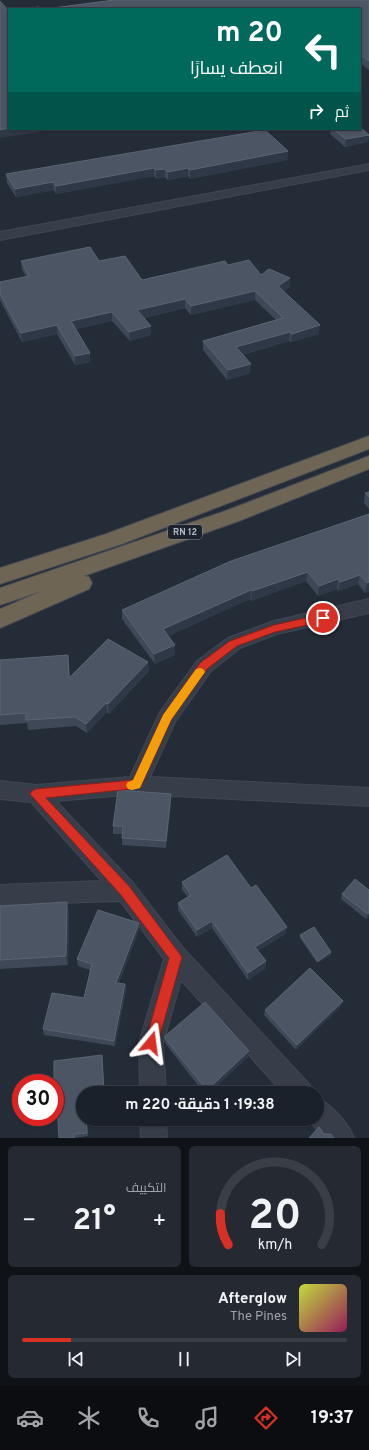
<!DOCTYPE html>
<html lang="ar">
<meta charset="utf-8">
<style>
:root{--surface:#1b212a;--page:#242932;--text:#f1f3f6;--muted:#a0a3a8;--line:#393e47;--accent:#d93025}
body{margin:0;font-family:Overpass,Cairo,sans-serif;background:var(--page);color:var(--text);direction:rtl;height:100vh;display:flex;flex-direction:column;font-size:15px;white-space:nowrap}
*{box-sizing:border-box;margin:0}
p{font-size:13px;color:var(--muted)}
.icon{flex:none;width:22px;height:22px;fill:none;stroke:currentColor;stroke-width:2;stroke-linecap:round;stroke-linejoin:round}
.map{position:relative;height:1138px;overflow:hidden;direction:ltr}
.side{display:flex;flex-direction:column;gap:8px;padding:8px;background:#0f1217;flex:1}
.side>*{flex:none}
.banner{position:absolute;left:8px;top:8px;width:353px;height:122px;border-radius:0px;box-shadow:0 1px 3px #0004,0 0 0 1px var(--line);direction:rtl;background:#00695c;color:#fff;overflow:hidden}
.speed{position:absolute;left:12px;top:1074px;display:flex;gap:8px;font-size:20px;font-weight:700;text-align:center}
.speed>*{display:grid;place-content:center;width:52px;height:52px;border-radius:50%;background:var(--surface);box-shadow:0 1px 3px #0004,0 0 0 1px var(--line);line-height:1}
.speed .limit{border:6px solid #d22;background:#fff;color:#111}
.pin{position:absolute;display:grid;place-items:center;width:34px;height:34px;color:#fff;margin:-17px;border:2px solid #fff;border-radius:50%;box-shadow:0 1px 4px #0007}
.me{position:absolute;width:44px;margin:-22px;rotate:16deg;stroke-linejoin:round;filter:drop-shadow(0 0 3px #0008)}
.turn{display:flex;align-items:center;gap:14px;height:84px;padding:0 12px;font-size:18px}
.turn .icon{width:52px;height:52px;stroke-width:2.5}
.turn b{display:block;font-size:28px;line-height:34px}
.then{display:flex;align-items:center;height:38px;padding:0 12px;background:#0003;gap:8px;font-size:15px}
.big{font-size:30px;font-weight:700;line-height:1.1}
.side .tile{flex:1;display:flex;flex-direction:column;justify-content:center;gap:6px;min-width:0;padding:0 14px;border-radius:6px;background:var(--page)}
.side .dial{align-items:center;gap:0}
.dial svg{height:104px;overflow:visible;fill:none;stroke:var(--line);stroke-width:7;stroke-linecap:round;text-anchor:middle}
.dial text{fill:var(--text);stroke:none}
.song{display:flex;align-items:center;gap:12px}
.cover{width:48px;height:48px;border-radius:6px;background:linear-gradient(135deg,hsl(70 70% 55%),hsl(330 70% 35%))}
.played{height:4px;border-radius:2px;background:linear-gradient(90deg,var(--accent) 15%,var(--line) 15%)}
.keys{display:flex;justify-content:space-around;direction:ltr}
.heat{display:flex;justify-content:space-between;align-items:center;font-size:22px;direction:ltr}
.side .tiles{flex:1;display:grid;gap:8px;grid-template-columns:1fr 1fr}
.tile:last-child{grid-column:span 2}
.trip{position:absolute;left:76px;top:1086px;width:248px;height:40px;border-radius:20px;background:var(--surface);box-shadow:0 1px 3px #0004,0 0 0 1px var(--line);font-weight:700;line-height:40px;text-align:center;direction:rtl}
.menu{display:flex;height:64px;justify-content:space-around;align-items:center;background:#0b0d11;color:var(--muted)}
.menu .icon{width:28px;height:28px}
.menu .on{color:var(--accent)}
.menu b{font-size:18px;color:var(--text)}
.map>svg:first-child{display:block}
</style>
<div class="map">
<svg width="369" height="1138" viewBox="0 0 369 1138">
<rect width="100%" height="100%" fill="#242c38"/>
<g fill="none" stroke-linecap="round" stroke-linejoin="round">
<defs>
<path id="street" d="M369 164V170L0 240V232Z
M369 599V613L277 634 240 648 211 671 175 722 150 777 369 788V806L136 794 56 801 133 883 184 949 309 1084 313 1093H283L181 980 163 1043 166 1093H140L139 1043 164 959 120 901 0 905V885L102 881 31 802 0 799V781L36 785 130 777 160 712 197 661 228 638 274 621Z
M317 1098C332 1105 348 1123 354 1138H324L308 1119H317Z
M140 1119H166L167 1138H141Z"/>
<path id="highway" d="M369 436V449L122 544 0 584V568L106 534Z
M369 456V469L239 521 84 576 89 577 92 583 89 589 0 628V609L42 591 0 605V588L225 511Z"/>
</defs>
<use href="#street" stroke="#414752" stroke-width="2"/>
<use href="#highway" stroke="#434953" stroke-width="2"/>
<use href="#street" fill="#373e49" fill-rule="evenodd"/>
<use href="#highway" fill="#6e6555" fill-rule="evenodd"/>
</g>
<path fill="#3f4857" d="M369 0V70L360 63V9Z
M331 129H360L369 135 368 142 345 147 330 134Z
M288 151 287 160 190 179 188 176 168 180 165 177 156 179 154 176 56 194 54 190 16 197 7 183 6 174Z
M21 261H99L142 280 228 265 261 275 290 287 283 291 319 334 291 342 289 341 242 355 250 373 227 380 203 350V341L276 320 255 300 191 315 185 308 144 318 151 335 130 341 112 321 76 329 90 353V362L75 365 57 334 22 342 0 300V282L26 277 22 269Z
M369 492V509L364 503 365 493Z
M369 514V591L365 593 358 584 338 591 337 589 318 596 306 581 251 601 250 599 168 636 175 645V655L155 664 122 619V610Z
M68 655 69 664 70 677 148 662 149 671 109 714 107 712 87 733 76 726 28 730 27 723 0 725V660Z
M171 794V802L166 848 122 845V834H113V826Z
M182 882 251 888 287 927 285 934 258 951 266 961 265 969 248 980 212 928 197 937 178 910V903L188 897 182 890Z
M369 890V916L366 919 341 899 342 894Z
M0 906 69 911 68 965 0 969Z
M139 930 119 983 125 984 126 990 115 1046 44 1035 43 1029 84 998 90 970 78 966 77 959Z
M300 935 331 952V955L317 963 300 938Z
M343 1001 341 1006 296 1050 264 1015 265 1010Z
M164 1037 248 1057 209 1093H204L165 1043Z
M102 1059 104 1093H83L87 1119 88 1136 75 1138H59L57 1109H56L55 1106V1083Z"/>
<path fill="#2f3846" d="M9 128V129H58L0 138V130Z
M369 135 368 142 345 147 346 139Z
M288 151 287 160 190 179V170Z
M154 168V176L56 194V186Z
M188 168V176L168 180V172Z
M165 169V177L156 179V170Z
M53 182 54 190 16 197 15 189Z
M290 278V287L278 295V286Z
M255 291V300L191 315V306Z
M185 299V308L137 319V310Z
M112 312V321L72 330 71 321Z
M57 325V334L22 342 21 333Z
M320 325 319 334 291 342 292 334Z
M151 326V335L130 341 129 332Z
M290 332 289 341 236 356V347Z
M90 353V362L75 365V356Z
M251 364 250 373 227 380 228 370Z
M308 572 306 581 251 601 252 591Z
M360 575 358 584 338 591 340 582Z
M338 579 337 589 318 596 319 586Z
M369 582V591L365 593 367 583Z
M251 590 250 599 163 639V629Z
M175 645V655L155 664 154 654Z
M68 655 69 664 70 688 69 678Z
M148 662 149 671 109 714 108 704Z
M106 703 107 712 87 733 86 724Z
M171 794V802L166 848V841Z
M67 902 69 911 68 965 66 956Z
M369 912V916L366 919 368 914Z
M212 921V928L197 937V930Z
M139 923V930L117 989 116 983Z
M287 927 285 934 254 954 255 947Z
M331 952V955L317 963 318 961Z
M266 961 265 969 248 980V973Z
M125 984 126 990 115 1046 114 1041Z
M343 1001 341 1006 296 1050 297 1045Z
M249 1051 248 1057 209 1093H207V1090Z"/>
<path fill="#4b5563" stroke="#5c6472" d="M114 0H369V61L360 54V9H45Z
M0 1 9 11V128L0 130Z
M39 7 41 9H23Z
M360 127 369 135 346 139 333 129H360Z
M265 130 288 151 190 170 188 168 168 172 165 169 156 170 154 168 56 186 53 182 15 189 6 174Z
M90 247 99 261 125 256 142 280 225 261 228 265 249 260 261 275 269 269 290 278 278 286 320 325 292 334 290 332 236 347 251 364 228 370 203 341 283 318 255 291 191 306 185 299 137 310 151 326 129 332 112 312 71 321 90 353 75 356 57 325 21 333 0 294V282L29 276 21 261Z
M369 492V497L365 493Z
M369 514V582L367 583 360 575 340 582 338 579 319 586 308 572 252 591 251 590 163 629 175 645 154 654 122 610 231 561Z
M108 639 148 662 108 704 106 703 86 724 75 717 26 720V713L0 715V660L68 655 69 678Z
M118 790 171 794 166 841 122 838 123 826H113Z
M227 855 251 888 256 885 287 927 255 947 266 961 248 973 212 921 197 930 178 903 191 895 182 882Z
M355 879 369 890V912L368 914 342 894Z
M67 902 66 956 0 960V906Z
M98 910 139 923 116 983 125 984 114 1041 43 1029 52 993 84 998 92 964 77 959Z
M314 927 331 952 318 961 300 935Z
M310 968 343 1001 297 1045 265 1010Z
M205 1002 249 1051 207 1090 164 1037Z
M102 1055 104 1093H83V1119H86L87 1133 74 1134V1138H59L57 1105H55V1083H54V1061Z
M319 1127 324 1134H331L334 1138H309Z"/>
<path fill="#d93025" stroke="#8d1f18" d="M323 614 326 615 327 618 326 621 275 632 237 646 207 669 171 720 140 788 46 798 129 886 182 957 158 1043 156 1048 151 1050 147 1048 145 1043 169 958 120 894 30 794 32 791 36 789 133 780 163 715 200 663 230 641 274 625Z"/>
<path fill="#f59e0b" d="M200 668 203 669 205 672 171 720 140 788 132 790 128 789 126 785 128 782 133 780 163 715 196 669Z"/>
<g text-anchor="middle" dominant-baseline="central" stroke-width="4" stroke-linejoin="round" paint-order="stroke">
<rect fill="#1d232d" stroke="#868c97" stroke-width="1" x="168" y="525" width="34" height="14" rx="3"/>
<g font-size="9" font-weight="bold" fill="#b3b9c5">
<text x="185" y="532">RN 12</text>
</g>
</g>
</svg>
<div class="speed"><div class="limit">30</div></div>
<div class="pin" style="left:323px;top:618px;background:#d93025"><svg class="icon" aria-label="arrive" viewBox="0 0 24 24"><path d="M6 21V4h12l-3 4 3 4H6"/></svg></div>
<svg class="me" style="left:151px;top:1043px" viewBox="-20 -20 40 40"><path d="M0-17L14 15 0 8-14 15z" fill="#d93025" stroke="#fff" stroke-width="4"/></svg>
<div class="trip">19:38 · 1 دقيقة · 220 m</div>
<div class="banner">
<div class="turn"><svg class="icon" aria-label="left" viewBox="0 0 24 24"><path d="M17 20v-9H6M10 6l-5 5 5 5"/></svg><div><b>20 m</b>انعطف يسارًا</div></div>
<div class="then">ثم<svg class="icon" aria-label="right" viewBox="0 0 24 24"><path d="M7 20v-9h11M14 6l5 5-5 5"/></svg></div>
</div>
</div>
<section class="side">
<div class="tiles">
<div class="tile dial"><svg viewBox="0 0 100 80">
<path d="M14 69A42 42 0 1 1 86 69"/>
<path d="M14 69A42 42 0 0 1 8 45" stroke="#d93025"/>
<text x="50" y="56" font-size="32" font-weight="700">20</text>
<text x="50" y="72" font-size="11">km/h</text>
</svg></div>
<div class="tile"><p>التكييف</p>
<div class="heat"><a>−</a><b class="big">21°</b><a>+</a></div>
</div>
<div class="tile">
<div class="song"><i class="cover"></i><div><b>Afterglow</b><p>The Pines</p></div></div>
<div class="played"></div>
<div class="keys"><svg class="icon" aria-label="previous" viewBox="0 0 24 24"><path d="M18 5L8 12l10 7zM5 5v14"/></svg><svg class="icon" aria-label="pause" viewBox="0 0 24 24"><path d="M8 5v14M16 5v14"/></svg><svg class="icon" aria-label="next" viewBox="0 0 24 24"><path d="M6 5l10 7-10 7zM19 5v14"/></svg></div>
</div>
</div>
</section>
<nav class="menu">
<b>19:37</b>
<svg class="icon on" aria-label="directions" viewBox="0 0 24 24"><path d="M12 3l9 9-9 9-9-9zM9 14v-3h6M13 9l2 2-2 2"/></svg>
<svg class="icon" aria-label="music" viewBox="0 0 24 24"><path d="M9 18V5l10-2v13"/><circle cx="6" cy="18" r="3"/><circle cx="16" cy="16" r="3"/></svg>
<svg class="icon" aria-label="phone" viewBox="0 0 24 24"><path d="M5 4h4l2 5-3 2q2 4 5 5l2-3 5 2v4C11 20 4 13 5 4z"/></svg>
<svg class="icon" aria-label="climate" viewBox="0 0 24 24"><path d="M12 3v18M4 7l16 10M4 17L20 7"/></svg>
<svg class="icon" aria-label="car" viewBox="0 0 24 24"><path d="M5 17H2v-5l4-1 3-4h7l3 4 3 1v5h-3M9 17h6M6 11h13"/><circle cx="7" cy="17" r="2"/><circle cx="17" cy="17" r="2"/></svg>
</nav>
